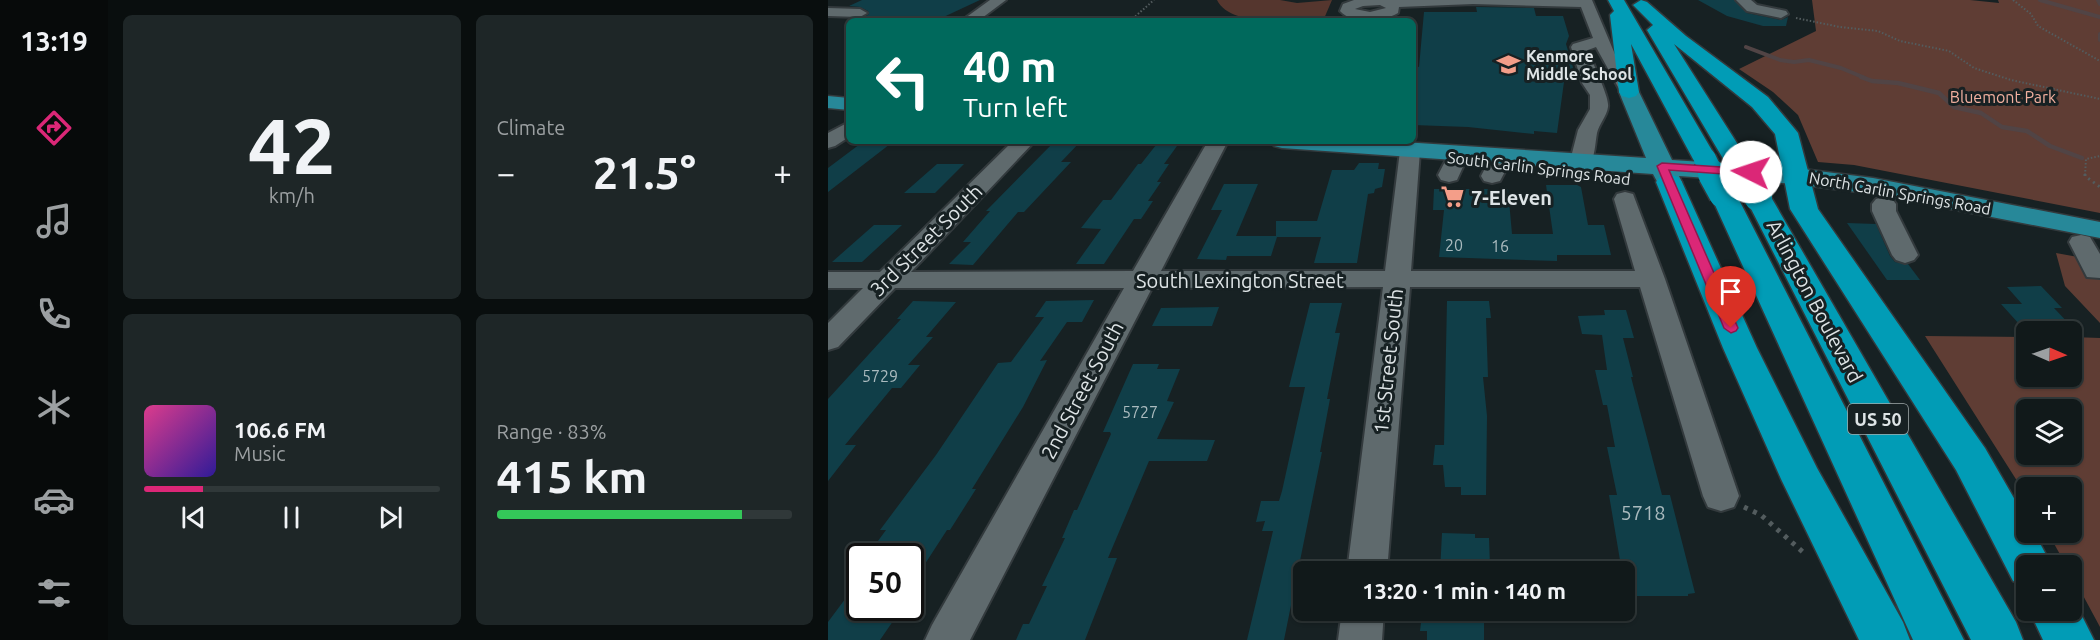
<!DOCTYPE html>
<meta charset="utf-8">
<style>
:root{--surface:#11191a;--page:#1e2627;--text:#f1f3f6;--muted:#9ca0a2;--line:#303839;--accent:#db2777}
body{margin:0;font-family:Ubuntu,sans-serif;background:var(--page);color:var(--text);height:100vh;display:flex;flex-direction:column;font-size:22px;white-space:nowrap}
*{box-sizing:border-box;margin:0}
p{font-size:20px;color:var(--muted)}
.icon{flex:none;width:33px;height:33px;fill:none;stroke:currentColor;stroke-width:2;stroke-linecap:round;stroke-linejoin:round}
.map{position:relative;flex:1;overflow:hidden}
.drawer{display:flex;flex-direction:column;gap:15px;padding:15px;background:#090e0e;width:720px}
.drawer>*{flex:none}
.guide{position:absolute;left:18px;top:18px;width:570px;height:126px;border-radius:9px;box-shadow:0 2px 4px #0004,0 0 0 2px var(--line);background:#00695c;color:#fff;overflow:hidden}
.needle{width:39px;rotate:92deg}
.controls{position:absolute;left:1188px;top:321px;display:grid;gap:12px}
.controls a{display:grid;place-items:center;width:66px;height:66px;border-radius:9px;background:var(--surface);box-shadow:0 2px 4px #0004,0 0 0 2px var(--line);font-size:30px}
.speed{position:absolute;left:18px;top:543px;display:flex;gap:12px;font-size:30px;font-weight:700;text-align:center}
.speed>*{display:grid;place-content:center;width:78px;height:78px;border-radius:50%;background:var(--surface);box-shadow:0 2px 4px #0004,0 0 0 2px var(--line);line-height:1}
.speed .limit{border:3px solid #111;border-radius:9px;background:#fff;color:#111}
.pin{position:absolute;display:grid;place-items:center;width:51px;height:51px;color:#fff;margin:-62px -26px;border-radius:50% 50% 50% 0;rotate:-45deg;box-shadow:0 0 6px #0007}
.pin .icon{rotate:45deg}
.me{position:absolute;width:66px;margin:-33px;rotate:274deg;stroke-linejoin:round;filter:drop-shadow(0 0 4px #0008)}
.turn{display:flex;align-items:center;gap:21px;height:126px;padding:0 18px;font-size:27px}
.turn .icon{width:78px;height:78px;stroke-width:2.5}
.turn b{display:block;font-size:42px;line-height:51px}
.big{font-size:45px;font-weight:700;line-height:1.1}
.drawer .card{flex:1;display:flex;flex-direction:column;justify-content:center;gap:9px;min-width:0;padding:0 21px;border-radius:9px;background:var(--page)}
.drawer .dial{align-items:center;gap:0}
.dial b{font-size:78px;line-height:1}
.song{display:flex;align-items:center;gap:18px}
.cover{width:72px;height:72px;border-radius:9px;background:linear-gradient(135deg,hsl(330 70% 55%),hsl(250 70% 35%))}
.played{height:6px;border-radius:3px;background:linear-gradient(90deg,var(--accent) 20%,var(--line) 20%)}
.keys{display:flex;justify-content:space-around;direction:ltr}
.heat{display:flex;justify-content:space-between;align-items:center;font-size:33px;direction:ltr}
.charge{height:9px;border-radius:4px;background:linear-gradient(90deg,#34c759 83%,var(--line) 0)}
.drawer .tiles{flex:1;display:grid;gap:15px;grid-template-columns:repeat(2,1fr)}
.trip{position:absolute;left:465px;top:561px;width:342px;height:60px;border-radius:9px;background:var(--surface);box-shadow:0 2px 4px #0004,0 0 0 2px var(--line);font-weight:700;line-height:60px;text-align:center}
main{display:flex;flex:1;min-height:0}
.tab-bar{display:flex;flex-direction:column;width:108px;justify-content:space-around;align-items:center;background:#070a0a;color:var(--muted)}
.tab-bar .icon{width:42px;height:42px}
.tab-bar .on{color:var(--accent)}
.tab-bar b{font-size:27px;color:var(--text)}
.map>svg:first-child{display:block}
</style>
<main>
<nav class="tab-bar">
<b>13:19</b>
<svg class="icon on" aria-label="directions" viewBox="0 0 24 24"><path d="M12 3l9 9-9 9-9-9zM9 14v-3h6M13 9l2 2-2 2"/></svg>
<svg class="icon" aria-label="music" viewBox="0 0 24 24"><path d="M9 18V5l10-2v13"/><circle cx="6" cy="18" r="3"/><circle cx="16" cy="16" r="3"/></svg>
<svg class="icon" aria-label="phone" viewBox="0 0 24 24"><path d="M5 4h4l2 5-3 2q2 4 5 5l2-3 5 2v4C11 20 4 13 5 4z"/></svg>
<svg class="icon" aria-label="climate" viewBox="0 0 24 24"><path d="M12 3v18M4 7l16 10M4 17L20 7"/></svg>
<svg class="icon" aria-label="car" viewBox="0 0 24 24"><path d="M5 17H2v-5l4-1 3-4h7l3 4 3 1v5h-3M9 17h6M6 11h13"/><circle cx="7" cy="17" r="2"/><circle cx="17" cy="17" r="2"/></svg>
<svg class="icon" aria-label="filters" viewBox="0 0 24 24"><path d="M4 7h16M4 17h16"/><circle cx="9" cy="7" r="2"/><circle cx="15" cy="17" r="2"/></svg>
</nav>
<section class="drawer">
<div class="tiles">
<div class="card dial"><b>42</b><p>km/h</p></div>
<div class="card"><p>Climate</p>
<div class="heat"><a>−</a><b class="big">21.5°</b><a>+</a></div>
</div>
<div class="card">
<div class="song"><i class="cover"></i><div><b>106.6 FM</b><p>Music</p></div></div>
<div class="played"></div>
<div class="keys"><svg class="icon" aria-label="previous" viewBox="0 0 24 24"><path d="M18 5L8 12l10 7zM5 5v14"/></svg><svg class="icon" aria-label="pause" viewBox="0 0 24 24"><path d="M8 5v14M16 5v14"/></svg><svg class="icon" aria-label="next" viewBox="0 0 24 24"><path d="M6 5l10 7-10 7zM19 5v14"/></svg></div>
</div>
<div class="card"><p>Range · 83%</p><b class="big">415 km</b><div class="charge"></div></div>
</div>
</section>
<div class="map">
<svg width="1272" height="640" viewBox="0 0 1272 640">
<rect width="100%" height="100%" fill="#172123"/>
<path fill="#55362e" d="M389 0H452L469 3 504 0 495 21C469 21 402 28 389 0Z"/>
<path fill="#5f3d34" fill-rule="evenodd" d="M984 0H1142L1171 3 1170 0H1272V213L1026 165 990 162 970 115 945 92 911 69 988 31Z
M1228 253 1272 261V323L1237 286Z
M1097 336 1198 337V376H1244V337L1272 338V627L1244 575V566L1238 565 1220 533 1244 532V488H1198V495ZM1198 410H1244V454H1198Z"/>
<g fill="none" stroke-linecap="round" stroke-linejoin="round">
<path stroke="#514445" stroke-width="4" d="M1212 0 1272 17
M1270 0 1272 4
M1272 34V40
M918 47 952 60 966 62 981 60 1013 68 1037 78"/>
<path stroke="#514445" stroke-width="4.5" d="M1033 77 1044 81 1070 83 1111 93 1126 107 1153 113 1174 127 1199 131 1222 146 1254 158"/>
</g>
<path fill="#103e48" d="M34 0H152L107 21H42L47 19 35 18 41 14 40 11 32 7 21 6Z
M870 0H906L919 13 953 20 960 17 958 26H935L899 16Z
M648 7 706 8 708 16H735L741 36 738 44 749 81 736 82 729 133 706 131V134L640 127 585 125V65L591 67 596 12H649Z
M36 141H66L0 192V168Z
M227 141H253L233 162H243L196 212H190L145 265 121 264 143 242H135L162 211H158Z
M328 145 349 146 336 164H341L329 182H333L320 201H325L313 219H306L276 264H248L273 229 253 228 275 200H283L310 164H313Z
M531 163H551L550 169H557L554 187 547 189 546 193 540 194 529 263H486L493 237H449L443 256H399L398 260 369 259 394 210H383L396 184H430L408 236H448V221H489L504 170H526Z
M109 164H136L107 193H76Z
M718 185H749L753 187 760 225H776L783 255H729V261L611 257 616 210H605L606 189H680L684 234H725Z
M1019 223 1048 224 1062 256 1067 262 1080 264 1092 280H1059Z
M46 225H74L34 262H4Z
M1213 286 1234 308H1226L1245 328 1192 325 1173 304H1194L1179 287Z
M266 300 254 322H239L212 361 219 360 195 407 144 489H148L122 530H119L82 587V556H39L58 530H52L108 455 170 363 183 362 216 317H207L218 301Z
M85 301 128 302 98 337H105L80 365H92L73 388H64L17 445H28L0 481V399L73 319H69Z
M619 301H661L663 318H658L660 377H655L659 416 658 495H633V487H617L615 465H605L607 445H616Z
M482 303H514L507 333H512L499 399H502L492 452H494L456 640H419L445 531H434L437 521 428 522 433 501H451L454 491 477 387H461Z
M391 307 384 326H324L333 308Z
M776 310H798L806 338H795L805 377H803L834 495H842L867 593 860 594V596H799L796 572H794L781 495H789L779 447H787L779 405H775L767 370H779L774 335 754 334 750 316 777 315Z
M305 364H331L329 369H352L339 401 346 402 329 439 387 440 379 461H321L280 558H289L257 640H188L195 624H201L219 586H214L237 538H234L246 510H249L283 434 282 432H275Z
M614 533 647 534V538H661L662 566H647V572H612Z
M32 579V609L72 611 52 640H0V622Z
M594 614 656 615V640H599V631H592Z"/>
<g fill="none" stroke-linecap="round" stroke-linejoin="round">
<defs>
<path id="minor" d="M162 0H178L150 21H133Z
M526 0H764L789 59 810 92 807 96H795L768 47 760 50C764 62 782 98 780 107 779 116 771 124 769 133 767 144 767 157 761 166L753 167 745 166 742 161 750 130 762 109V95L754 83 743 47 745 44 765 38 753 7 645 4 571 7 570 13C554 22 526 26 512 11L515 4ZM552 5 558 8 542 12 527 9 535 6Z
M908 0H923L929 5 958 11 960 14 953 18 919 11Z
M0 8 32 9 39 13 32 17 0 16Z
M21 122V137L7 146 0 148V133Z
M185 141H207L83 272 305 271 380 141H400L333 271H557L572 151 575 147 582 145 589 147 592 151 583 271H807L786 199 789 194 797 192 805 194 837 279 911 496 906 507 893 511 880 507 875 496 812 287H582L559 572H519L555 287 324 288 142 640H97L104 625 296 288H67L10 347 0 350V323L35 288H0V272H52Z
M628 152 635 154 639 158 629 180 621 182 613 180 610 175 621 154Z
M670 158 678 159 681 164 672 181 664 183 656 181 653 176 662 159Z
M1056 197 1064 199 1068 204V211L1090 255 1086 260 1077 263 1068 260 1064 255 1044 211V204L1048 199Z
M1253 235 1262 237 1272 254V278L1259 277 1241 242 1244 237Z
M514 610H556L554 640H510Z"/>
<path id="major" d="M801 86 808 88 811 92 844 160 967 168 1045 178 1272 222V238L1045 194 967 184 851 176 854 182 850 187 841 190 832 187 825 174 454 148 446 146 442 141H559L818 158 791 92 794 88Z
M0 96 21 98V110L0 108Z"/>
<path id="highway" d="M780 0H796L889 159 886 164 877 166 868 164 865 159 803 44 811 92 808 96 801 98 794 96 791 92 782 15 786 11Z
M813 0 819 2 858 36 940 97 966 128 970 133 990 209 1157 448 1198 519V532H1206L1224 566H1198V586L1185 581 1128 470 962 209 947 134 924 107 846 44 921 162 918 167 909 169 900 167 819 30 825 25 805 5Z
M841 174 850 177 854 182 929 348 989 468 1075 622 1082 640H1031L953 479 895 348 828 182 832 177Z
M895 186 904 188 908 194 1136 640H1085L882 194 886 188Z
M930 189 939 191 943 197 1188 622 1195 640H1143L917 197 921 191Z
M1244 596 1266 640H1215L1201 610H1244Z"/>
</defs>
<use href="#minor" stroke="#333a3d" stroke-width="4"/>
<use href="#major" stroke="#333a3d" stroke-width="3"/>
<use href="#highway" stroke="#333a3d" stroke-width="3"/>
<path stroke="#535c5e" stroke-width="2" stroke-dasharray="1.5 2" stroke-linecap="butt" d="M1185 0 1203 14 1210 26 1272 61
M968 18 1012 27 1050 31 1072 41 1121 51 1146 68 1183 80 1272 99
M302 21 326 0
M1257 175 1258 159 1272 156"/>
<path stroke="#535c5e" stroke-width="3" stroke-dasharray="2 4" stroke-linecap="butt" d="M1257 174V176L1272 187"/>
<path stroke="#535c5e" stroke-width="5" stroke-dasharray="4 6" stroke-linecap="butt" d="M916 507 933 515 976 553"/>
<use href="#minor" fill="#5f6a6d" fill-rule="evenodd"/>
<use href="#major" fill="#278899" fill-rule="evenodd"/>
<use href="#highway" fill="#019cb6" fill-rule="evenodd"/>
<defs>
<path id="highway-bridge-far1" d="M877 159 885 175
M909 162 917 175"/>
<path id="highway-bridge" d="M884 174 895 194
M916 174 930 197"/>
</defs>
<use href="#highway-bridge-far1" stroke="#333a3d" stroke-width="25" stroke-linecap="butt"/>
<use href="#highway-bridge" stroke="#333a3d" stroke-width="31" stroke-linecap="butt"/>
<use href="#highway-bridge-far1" stroke="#019cb6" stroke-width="22"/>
<use href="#highway-bridge" stroke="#019cb6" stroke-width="28"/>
</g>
<path fill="#db2777" stroke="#8e194d" stroke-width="1.5" d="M834 163 923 169 928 172 923 176 841 170 910 328 908 331 903 333 896 328 829 166Z"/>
<defs>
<symbol id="school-bare" viewBox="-9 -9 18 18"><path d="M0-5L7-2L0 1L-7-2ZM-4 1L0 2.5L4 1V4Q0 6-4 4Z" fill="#f49e89" stroke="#172123" stroke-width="2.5" paint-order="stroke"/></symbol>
<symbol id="supermarket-bare" viewBox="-9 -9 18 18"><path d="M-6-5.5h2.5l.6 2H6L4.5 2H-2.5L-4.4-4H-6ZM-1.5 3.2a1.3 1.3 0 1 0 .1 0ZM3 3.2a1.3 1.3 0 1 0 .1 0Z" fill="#f49e89" stroke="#172123" stroke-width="2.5" paint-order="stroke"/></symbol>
</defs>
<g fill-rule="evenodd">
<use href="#school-bare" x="664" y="48" width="33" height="33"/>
<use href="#supermarket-bare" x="608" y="180" width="33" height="33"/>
</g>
<g text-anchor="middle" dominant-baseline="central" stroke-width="6" stroke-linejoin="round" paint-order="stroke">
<g font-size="16" font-weight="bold" fill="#dee4e6" stroke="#172123" text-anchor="start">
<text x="698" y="56">Kenmore<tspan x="698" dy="18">Middle School</tspan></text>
</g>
<g font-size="16" fill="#f2b09f" stroke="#172123">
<text x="1175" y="97">Bluemont Park</text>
</g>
<g font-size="16" fill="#dee4e6" stroke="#172123">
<text transform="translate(711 168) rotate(7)">South Carlin Springs Road</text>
<text transform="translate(1072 193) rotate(10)">North Carlin Springs Road</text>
</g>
<g font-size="16" fill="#aababe">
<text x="626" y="245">20</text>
<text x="672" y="246">16</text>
<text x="52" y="376">5729</text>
<text x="312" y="412">5727</text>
</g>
<rect fill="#172123" stroke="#a2aaac" stroke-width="1.5" x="1020" y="404" width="60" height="30" rx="4.5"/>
<g font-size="18" font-weight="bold" fill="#dee4e6">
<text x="1050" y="419">US 50</text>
</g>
<g font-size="20" font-weight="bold" fill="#dee4e6" stroke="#172123" text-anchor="start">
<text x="643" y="197">7-Eleven</text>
</g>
<g font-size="20" fill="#dee4e6" stroke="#172123">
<text transform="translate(98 240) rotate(-45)">3rd Street South</text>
<text x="412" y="280">South Lexington Street</text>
<text transform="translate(987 301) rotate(62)">Arlington Boulevard</text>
<text transform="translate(560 361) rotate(-84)">1st Street South</text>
<text transform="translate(254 390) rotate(-62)">2nd Street South</text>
</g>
<g font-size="20" fill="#aababe">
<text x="815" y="512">5718</text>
</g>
</g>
</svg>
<div class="controls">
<a><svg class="needle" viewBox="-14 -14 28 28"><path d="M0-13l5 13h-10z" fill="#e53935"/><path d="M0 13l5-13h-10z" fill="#9ca0a2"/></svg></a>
<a><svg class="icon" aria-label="layers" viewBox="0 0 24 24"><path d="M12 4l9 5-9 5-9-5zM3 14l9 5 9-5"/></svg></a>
<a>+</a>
<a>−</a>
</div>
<div class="speed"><div class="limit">50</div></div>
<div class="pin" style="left:903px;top:328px;background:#d93025"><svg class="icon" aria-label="arrive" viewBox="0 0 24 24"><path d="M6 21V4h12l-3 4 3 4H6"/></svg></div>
<svg class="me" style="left:923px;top:172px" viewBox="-20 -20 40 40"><circle r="19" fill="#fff"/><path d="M0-13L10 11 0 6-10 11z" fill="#db2777"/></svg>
<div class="trip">13:20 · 1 min · 140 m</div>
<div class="guide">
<div class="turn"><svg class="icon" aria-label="left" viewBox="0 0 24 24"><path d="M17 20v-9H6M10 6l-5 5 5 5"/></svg><div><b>40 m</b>Turn left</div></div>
</div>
</div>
</main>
